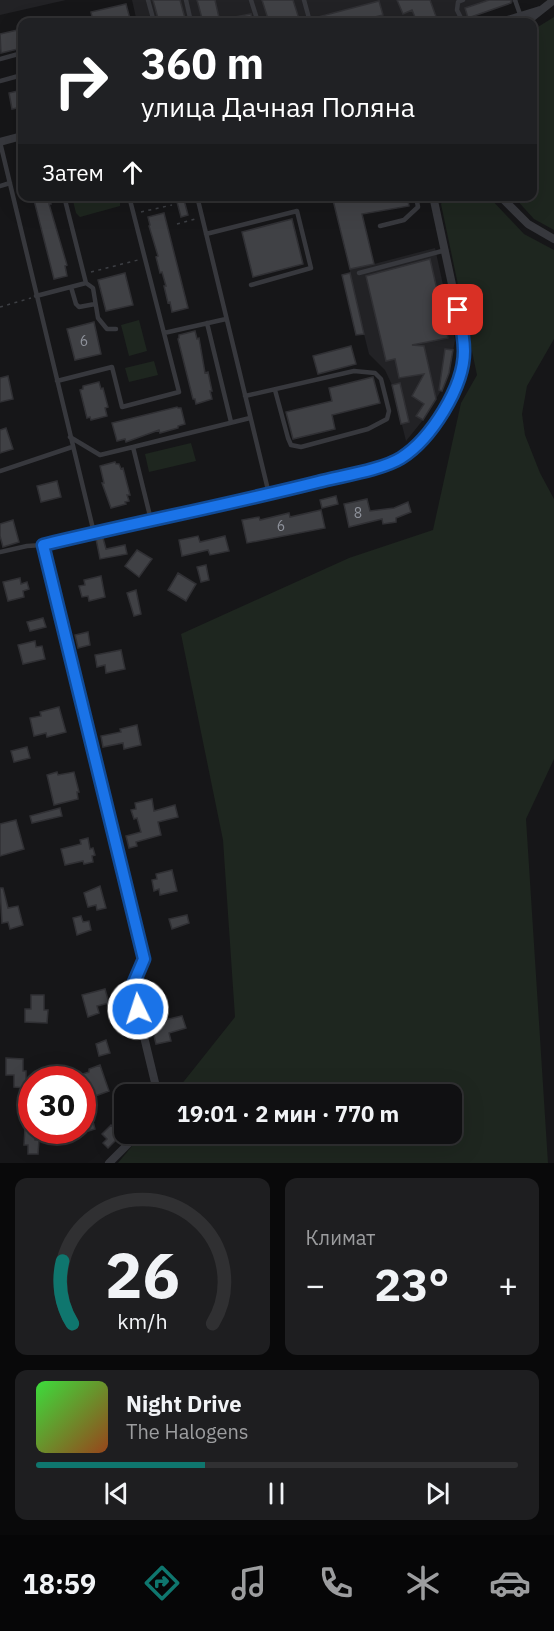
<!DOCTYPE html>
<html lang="ru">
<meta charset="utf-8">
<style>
:root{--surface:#101012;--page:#1e1e20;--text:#f1f3f6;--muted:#9c9d9f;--line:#303032;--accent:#0f766e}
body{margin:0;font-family:"IBM Plex Sans",sans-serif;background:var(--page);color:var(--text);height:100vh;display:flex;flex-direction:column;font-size:22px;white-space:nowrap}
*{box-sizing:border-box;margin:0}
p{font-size:20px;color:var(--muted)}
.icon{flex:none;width:33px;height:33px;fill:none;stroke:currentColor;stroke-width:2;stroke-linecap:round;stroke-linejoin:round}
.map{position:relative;height:1163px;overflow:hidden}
.details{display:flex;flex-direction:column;gap:15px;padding:15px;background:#09090a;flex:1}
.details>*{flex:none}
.top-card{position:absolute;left:18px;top:18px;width:519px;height:183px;border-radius:12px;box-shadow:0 6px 24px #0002,0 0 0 2px var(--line);background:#202124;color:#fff;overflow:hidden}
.speed{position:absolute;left:18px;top:1066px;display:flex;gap:12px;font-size:30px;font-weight:700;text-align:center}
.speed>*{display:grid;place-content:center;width:78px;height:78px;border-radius:50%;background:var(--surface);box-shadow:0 6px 24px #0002,0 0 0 2px var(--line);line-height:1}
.speed .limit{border:9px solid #d22;background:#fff;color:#111}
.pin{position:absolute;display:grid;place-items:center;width:51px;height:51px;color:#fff;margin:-26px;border-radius:12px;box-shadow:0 3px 9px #0006}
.me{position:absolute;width:66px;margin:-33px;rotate:356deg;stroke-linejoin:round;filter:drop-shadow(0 0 4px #0008)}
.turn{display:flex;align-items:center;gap:21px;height:126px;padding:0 24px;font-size:27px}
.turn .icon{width:78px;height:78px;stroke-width:2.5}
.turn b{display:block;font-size:42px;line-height:51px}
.then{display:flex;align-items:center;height:57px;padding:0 24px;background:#0003;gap:12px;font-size:22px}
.big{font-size:45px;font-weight:800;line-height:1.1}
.details .widget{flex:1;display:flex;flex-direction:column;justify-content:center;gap:9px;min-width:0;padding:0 21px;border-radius:12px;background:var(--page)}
.details .dial{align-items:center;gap:0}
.dial svg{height:156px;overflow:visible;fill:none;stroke:var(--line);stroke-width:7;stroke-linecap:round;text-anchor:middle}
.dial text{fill:var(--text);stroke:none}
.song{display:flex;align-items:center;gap:18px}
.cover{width:72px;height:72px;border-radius:9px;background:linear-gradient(135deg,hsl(120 70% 55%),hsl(20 70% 35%))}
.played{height:6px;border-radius:3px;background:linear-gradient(90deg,var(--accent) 35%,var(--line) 35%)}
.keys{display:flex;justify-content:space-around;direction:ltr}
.heat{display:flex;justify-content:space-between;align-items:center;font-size:33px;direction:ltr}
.details .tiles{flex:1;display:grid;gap:15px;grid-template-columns:1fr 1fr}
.widget:last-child{grid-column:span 2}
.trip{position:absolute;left:114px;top:1084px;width:348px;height:60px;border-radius:12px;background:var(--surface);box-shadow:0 6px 24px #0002,0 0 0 2px var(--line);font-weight:800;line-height:60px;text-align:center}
.tabs{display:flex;height:96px;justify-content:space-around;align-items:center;background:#060607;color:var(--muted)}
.tabs .icon{width:42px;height:42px}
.tabs .current{color:var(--accent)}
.tabs b{font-size:27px;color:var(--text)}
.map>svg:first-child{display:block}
</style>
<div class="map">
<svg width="554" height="1163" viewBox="0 0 554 1163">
<rect width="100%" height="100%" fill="#161618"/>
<path fill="#222225" d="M0 0H66L0 15Z
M132 0H519L468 18 446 22H137Z
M327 197H358L374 264 435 248 455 340 449 373 442 389 423 420 406 441 392 385 385 370 369 354 364 334 356 335 342 275 350 273V269L334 202 328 203Z"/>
<path fill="#1e261f" d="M554 17V230L534 219 514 197 532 196 533 30Z
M72 197H120V206L80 217 76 213Z
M445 197H489L524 234 554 250V339L527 386 522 414 525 435 540 473 554 499V759L526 819 548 1163H118L142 1134H452V1095H173L235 1017 223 840 181 634 349 558 433 530 461 403 477 375 441 204Z
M139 320 147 351 129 356 121 325Z
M154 361 158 375 129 382 125 368Z
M191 443 196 461 149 472 145 454Z"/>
<path fill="#404145" stroke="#303034" stroke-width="1.5" d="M153 0H180L186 22H159Z
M197 0H215L220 22H203Z
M262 0H293L300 22H269Z
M397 0H430L438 22H417L412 10 403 14Z
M489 0H511V3L468 18 465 8Z
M379 1 383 15 354 22H314V18Z
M126 4 130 19 118 22H93L91 12Z
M251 14 252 22H225L224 19Z
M22 29V48L1 53 0 34Z
M22 90V107L12 109 9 93Z
M33 196H50L51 204H49L67 265 65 266 67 276 54 279Z
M332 196H357L361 201 387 196H407L409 206 362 214 374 264 350 269Z
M184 200 188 215 181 217 177 202Z
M164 213 188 308 172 312 170 302 168 303 164 286H166L162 272 160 273 156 257 158 256 149 226 150 225 148 217Z
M292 219 303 264 253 277 242 232Z
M430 259 448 338 412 345 424 346 436 399 423 420 416 416 424 404 412 396 424 374 399 378 395 359 386 361 366 276Z
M125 273 133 305 106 311 98 280Z
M350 273 364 334 356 335 342 275Z
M94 322 101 354 75 360 67 329Z
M195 331 197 339 199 338 205 373 208 372 212 391H210L212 399 196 404 195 399H193L178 339 179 338V335Z
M351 346 356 364 318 374 313 356Z
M445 349 453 350 449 373 442 391 439 390Z
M8 376 13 399 0 402V378Z
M373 377 380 403 332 415 335 429 293 439 286 412 332 401 329 388Z
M99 382 101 389 103 388 108 407 105 408 107 416 91 420 90 417 87 418 80 390 83 389V386Z
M400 383 409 422 401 424 392 385Z
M177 407 178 408H181L185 424 178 426V428L160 433 159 430 126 442 125 439 117 441 112 423Z
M6 428 13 449 0 453V430Z
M115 462 116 464H119L121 469 123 468 130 495H127L129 501 125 502 126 504 111 508 102 483H104L100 466Z
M57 481 61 497 41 502 37 486Z
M336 496 338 504 322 508 320 500Z
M367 499 370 511 394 508 408 502 411 512 396 518V522L383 524 382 519 349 527 344 504Z
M321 510 325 528 247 543 242 520 259 517 260 520 289 513 290 517Z
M13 520 19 542 3 547 0 536V524Z
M198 536 200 542 225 536 229 551 210 555 208 550 182 556 179 540Z
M103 538 106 549 125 545 127 554 100 559 96 539Z
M137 550 152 559 139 577 125 566Z
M206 565 209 580 201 582 197 567Z
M178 573 196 584 186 601 168 590Z
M101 576 105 597 89 601 88 596 82 597 79 586 85 585 84 580Z
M20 578 21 584 27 582 29 589 23 591 24 597 8 601 3 582Z
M136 590 141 614 134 616 127 593Z
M43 618 46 627 30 631 27 622Z
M88 632 90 645 78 648 75 635Z
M35 641 36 647 42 646 45 659 23 664 18 645Z
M121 650 125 669 106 673 105 665 97 667 95 655Z
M59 707 66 732 47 737 46 733 34 736 30 718 41 716 40 712Z
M137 725 141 745 124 749 123 743 103 747 101 736 121 732 120 729Z
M27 747 30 758 14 762 11 751Z
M57 772 58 775 74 772 79 792H77L78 799 54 805 47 775Z
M152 799 154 811 175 805 178 817 158 822 161 835 136 842 137 846 129 848 126 836 141 832 137 818 134 819 131 810 136 809 135 803Z
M60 808 62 816 32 823 30 816Z
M16 820 24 849 0 856V824Z
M88 838 90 849 93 848 95 855 92 856 93 862 84 864 83 861 65 865 61 849 81 844 80 840Z
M172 870 177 891 160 895 159 889 154 891 152 880 157 879 156 874Z
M100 886 106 908 97 910 96 905 88 907 84 893Z
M0 888H3L8 908 18 906 23 925 10 929 8 922 2 923Z
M187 915 189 923 172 929 169 919Z
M81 916 83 922 89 921 91 930 77 935 73 918Z
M105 989 109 1003 97 1006 99 1013 88 1017 82 995Z
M31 995H44V1010H48L47 1023 25 1022V1009H31Z
M182 1016 186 1028 169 1033 171 1041 156 1044 151 1023Z
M106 1040 110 1053 99 1056 96 1044Z
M6 1058 23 1059V1071H26V1088L14 1087V1075H6Z
M100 1065 109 1091 87 1099 95 1129 82 1133V1080L68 1079 89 1072V1069Z
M32 1101V1122H27L24 1102Z
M111 1125 121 1135 108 1148 103 1143 107 1139 102 1134Z
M25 1128 35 1131V1140H39L38 1154H28V1145H24Z"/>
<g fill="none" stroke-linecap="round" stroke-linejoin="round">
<path stroke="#3d3f44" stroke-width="1.5" stroke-dasharray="3 4.5" stroke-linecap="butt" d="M479 22 493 18
M141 212 172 205
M177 224 195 219
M91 272 138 260
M0 307 31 298"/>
<path stroke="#37383d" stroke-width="4.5" d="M148 0 154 22
M186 0 191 22
M251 0 258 22
M304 0 310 22
M515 0 521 17
M463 22 457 10 458 2 463 0
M0 59 22 53
M0 81 22 75
M0 142 94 533
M0 186 10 183
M197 196 269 494
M380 226 404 220 418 207 416 196
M206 234 297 211 311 268 251 285
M359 273 446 250
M86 283 93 288 98 318 107 329H116
M71 287 76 304 79 307 95 304
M36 296 86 283 64 196
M207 323 231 422
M164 333 226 319
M57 381 112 367 122 407 179 392 129 196
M245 396 354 371 375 373 381 379 389 411 387 419 368 429 301 447 291 445 288 438 275 390
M70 437 100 455 133 447
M0 471 72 447
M151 520 133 447 250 418
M0 552 27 546 43 545"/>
<path stroke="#37383d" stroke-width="8" d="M501 22 540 10
M526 22 554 0
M0 142 22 136
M500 196 528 224 554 239
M158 1095 132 987 144 959 43 545C136 523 229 504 322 481 346 475 384 471 404 456 430 438 459 394 463 362 465 352 463 341 462 331L433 196
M109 1163 138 1134"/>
</g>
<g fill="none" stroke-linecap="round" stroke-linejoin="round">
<defs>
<path id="route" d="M138 1009 132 987 144 959 43 545C134 523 227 505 318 482 341 476 382 470 401 458 431 439 464 387 464 351 464 337 461 324 458 310"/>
</defs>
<use href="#route" stroke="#114b97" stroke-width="15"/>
<use href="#route" stroke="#1a73e8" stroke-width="10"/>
</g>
<g text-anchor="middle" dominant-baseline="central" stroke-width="6" stroke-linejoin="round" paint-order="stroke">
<g font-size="14" fill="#8e929b">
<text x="84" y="341">6</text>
<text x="358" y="513">8</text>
<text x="281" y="526">6</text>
</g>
</g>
</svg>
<div class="speed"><div class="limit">30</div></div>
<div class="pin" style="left:458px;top:310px;background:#d93025"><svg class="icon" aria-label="arrive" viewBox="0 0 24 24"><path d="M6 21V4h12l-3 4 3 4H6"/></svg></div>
<svg class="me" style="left:138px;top:1009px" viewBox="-20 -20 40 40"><circle r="17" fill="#1a73e8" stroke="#fff" stroke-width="3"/><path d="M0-11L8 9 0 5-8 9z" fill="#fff"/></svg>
<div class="trip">19:01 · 2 мин · 770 m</div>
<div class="top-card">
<div class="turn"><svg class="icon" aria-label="right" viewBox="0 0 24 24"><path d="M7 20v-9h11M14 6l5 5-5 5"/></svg><div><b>360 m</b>улица Дачная Поляна</div></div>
<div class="then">Затем<svg class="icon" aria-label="ahead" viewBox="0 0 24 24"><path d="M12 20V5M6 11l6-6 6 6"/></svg></div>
</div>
</div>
<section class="details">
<div class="tiles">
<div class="widget dial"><svg viewBox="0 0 100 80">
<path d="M14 69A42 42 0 1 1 86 69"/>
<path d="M14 69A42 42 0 0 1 9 37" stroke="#0f766e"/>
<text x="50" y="56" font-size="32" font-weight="700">26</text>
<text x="50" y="72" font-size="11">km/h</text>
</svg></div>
<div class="widget"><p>Климат</p>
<div class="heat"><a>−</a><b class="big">23°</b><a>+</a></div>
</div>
<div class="widget">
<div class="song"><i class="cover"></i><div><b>Night Drive</b><p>The Halogens</p></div></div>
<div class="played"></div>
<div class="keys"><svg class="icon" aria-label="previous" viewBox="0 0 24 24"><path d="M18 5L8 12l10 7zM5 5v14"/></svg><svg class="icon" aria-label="pause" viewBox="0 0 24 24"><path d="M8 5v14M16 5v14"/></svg><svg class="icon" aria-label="next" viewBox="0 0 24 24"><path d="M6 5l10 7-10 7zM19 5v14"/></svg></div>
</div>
</div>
</section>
<nav class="tabs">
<b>18:59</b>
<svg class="icon current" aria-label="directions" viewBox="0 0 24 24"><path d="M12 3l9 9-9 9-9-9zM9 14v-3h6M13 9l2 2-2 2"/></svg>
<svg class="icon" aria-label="music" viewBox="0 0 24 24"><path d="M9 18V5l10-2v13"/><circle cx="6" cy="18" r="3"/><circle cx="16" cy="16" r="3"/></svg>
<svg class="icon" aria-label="phone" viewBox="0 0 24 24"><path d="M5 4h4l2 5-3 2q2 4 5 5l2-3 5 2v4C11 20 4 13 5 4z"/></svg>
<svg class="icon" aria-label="climate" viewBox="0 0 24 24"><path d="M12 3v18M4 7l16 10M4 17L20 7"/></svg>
<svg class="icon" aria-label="car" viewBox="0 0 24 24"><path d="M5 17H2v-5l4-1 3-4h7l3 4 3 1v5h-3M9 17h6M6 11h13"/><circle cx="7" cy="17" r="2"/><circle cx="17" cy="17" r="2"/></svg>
</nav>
